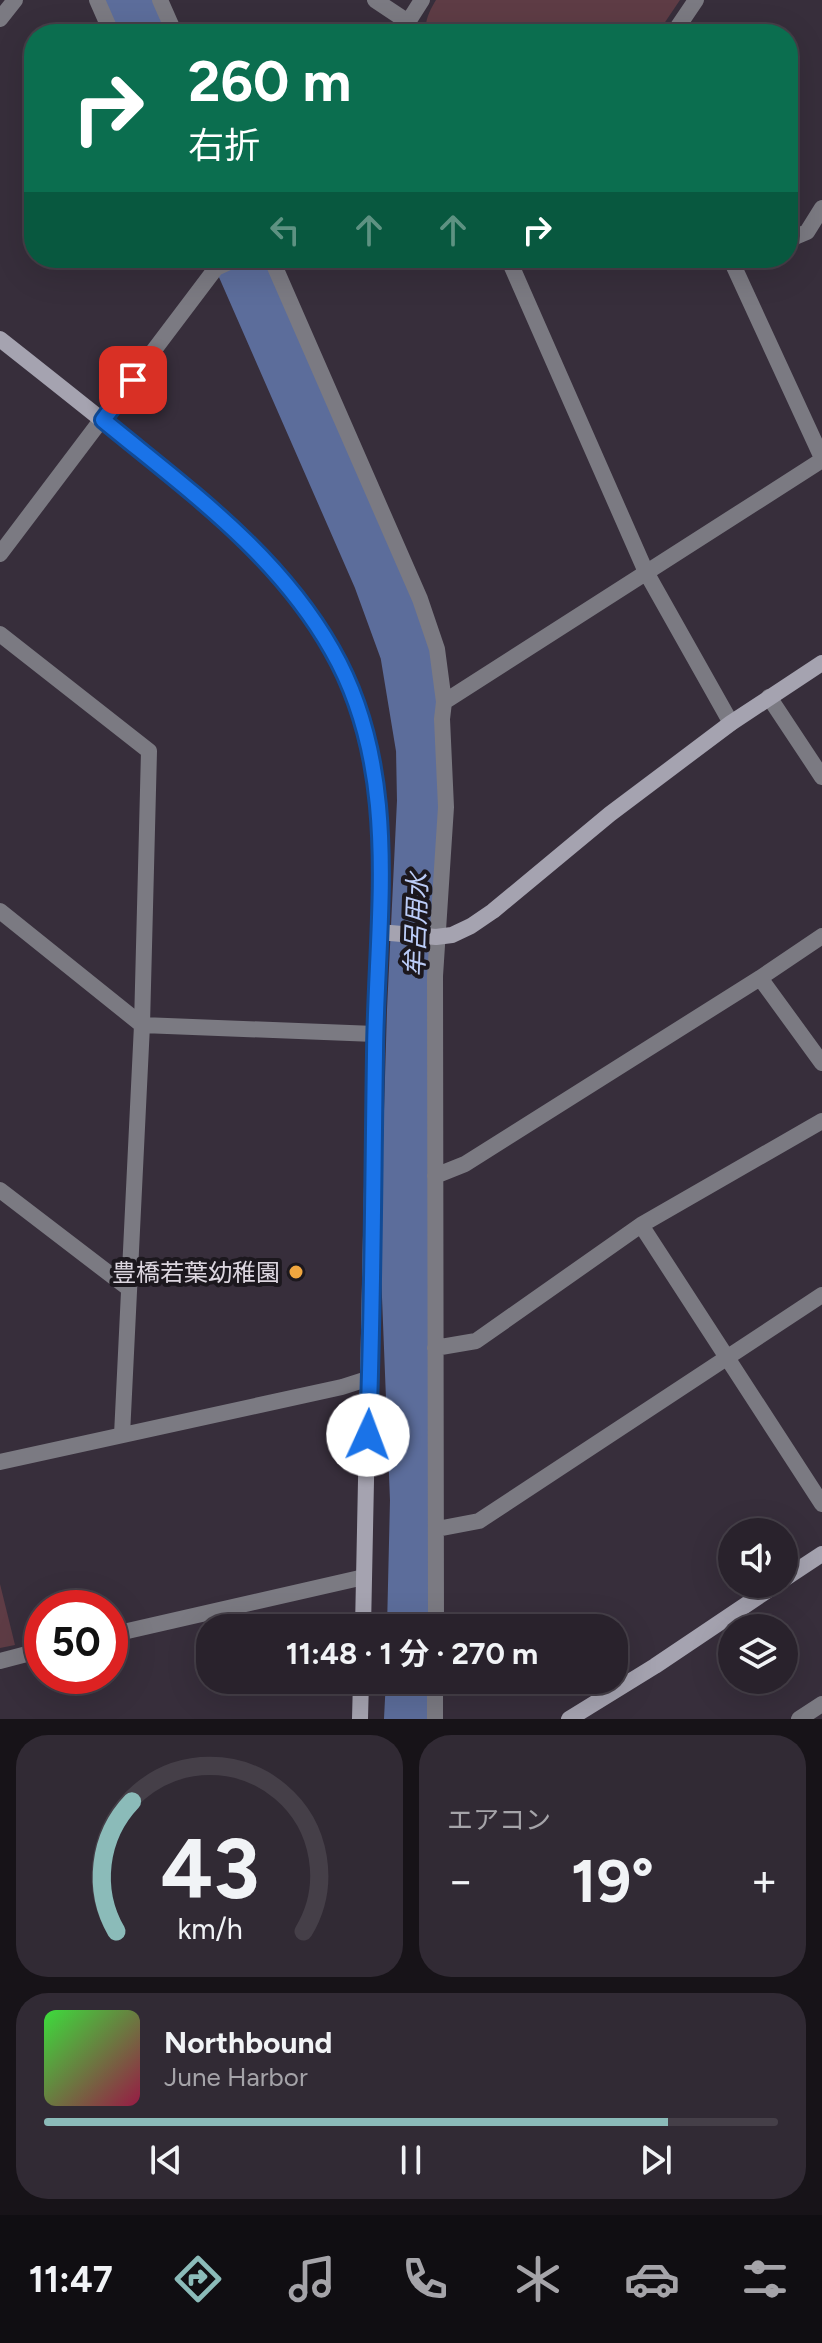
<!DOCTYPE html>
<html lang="ja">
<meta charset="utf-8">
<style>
:root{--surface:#29222c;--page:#312a34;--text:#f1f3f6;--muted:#a5a4a9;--line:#453f48;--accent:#8bbbb9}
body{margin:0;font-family:Figtree,"Noto Sans JP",sans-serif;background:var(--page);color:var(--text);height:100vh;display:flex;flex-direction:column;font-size:30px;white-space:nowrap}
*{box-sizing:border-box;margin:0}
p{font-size:26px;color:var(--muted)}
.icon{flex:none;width:44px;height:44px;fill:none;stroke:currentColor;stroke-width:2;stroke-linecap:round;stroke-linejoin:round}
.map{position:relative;height:1719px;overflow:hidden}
.drawer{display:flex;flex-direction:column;gap:16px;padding:16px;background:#171318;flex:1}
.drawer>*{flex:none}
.top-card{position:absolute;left:24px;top:24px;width:774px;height:244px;border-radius:32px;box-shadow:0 8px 32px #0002,0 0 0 2px var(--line);background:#0b6e4f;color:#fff;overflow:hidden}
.controls{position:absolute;left:718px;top:1518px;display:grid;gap:16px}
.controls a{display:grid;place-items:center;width:80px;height:80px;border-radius:50%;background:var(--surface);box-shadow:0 8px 32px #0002,0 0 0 2px var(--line);font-size:40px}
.speed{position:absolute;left:24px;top:1590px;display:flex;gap:16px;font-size:40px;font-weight:700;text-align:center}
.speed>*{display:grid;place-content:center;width:104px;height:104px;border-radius:50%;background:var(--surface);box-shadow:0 8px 32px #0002,0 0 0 2px var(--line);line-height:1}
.speed .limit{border:12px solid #d22;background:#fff;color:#111}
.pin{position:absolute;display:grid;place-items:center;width:68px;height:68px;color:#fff;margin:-34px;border-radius:16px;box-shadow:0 4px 12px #0006}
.me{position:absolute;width:88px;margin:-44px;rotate:2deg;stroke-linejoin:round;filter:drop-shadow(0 0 6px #0008)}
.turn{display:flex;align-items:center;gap:28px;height:168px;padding:0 32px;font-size:36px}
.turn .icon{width:104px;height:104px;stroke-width:2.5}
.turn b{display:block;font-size:56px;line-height:68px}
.lanes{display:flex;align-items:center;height:76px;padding:0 32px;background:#0003;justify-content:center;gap:40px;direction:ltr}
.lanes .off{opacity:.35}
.big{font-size:60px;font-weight:700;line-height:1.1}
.drawer .card{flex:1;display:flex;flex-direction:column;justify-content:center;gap:12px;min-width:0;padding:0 28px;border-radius:32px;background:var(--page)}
.drawer .dial{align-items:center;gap:0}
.dial svg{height:208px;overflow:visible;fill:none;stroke:var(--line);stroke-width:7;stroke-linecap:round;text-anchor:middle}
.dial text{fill:var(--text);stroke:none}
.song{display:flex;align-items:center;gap:24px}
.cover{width:96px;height:96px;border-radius:12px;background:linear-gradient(135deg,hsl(120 70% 55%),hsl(340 70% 35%))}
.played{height:8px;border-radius:4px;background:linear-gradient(90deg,var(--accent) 85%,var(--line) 85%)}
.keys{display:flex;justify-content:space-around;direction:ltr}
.heat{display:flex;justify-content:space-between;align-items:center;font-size:44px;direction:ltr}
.drawer .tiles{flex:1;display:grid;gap:16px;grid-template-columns:1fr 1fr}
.card:last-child{grid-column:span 2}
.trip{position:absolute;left:196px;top:1614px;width:432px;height:80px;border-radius:32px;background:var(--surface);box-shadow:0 8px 32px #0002,0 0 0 2px var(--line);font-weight:700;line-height:80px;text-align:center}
.menu{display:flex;height:128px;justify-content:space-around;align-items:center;background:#100e12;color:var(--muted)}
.menu .icon{width:56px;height:56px}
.menu .active{color:var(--accent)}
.menu b{font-size:36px;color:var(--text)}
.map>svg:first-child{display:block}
</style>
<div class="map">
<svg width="822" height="1719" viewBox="0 0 822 1719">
<rect width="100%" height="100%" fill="#372e3b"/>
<path fill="#5e3c45" d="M436 0H680L657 34H427C423 23 430 10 436 0Z
M0 1584 15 1645 0 1648Z"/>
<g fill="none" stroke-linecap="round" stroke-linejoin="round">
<path stroke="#5c6d9b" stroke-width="52" d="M126 0 140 34
M239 258 379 578 406 652 422 749 423 801 413 1010 406 1246 416 1500 413 1628
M410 1719 412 1680"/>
<path stroke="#7b7a82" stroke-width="16" d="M97 0 112 34
M160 0 175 34
M375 0 408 22
M0 19 15 0
M413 34 408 22 422 0
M673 34 696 0
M788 240 807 232 822 208
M271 258 420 599 437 649 444 702 442 719 446 807 435 976 436 1628
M508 258 646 572 731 723
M730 258 822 458
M0 554 216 268 238 258
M0 634 149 751 142 1025 122 1435
M769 697 822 777
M444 702 822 460
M0 911 142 1025 375 1034
M760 978 822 1063
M822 1121 641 1225 822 1504
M435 1176 465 1164 760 978 822 936
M0 1190 128 1288
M435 1348 476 1341 641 1225
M0 1462 342 1387 370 1378
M437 1529 479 1521 822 1295
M110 1635 364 1577
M0 1661 42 1650
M435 1719V1680
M799 1719 822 1704"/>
<path stroke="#a5a3b0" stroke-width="16" d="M0 339C57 384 114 429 170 475 220 517 271 558 309 612 341 658 362 711 373 765 390 856 376 949 375 1040 372 1236 368 1432 363 1628
M379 932 436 937 452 935 471 926 493 911 610 814 731 723 822 663
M784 1579 822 1554
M360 1719 361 1680
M569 1719 655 1666 777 1584"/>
</g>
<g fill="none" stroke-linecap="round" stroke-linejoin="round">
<defs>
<path id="route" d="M133 380 103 420C188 490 277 553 332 650 403 774 376 919 375 1054 373 1181 373 1308 368 1435"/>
</defs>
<use href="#route" stroke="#114b97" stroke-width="20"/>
<use href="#route" stroke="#1a73e8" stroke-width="14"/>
</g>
<circle fill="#f0a63f" stroke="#1c181e" stroke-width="3" cx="296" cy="1272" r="8"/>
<g text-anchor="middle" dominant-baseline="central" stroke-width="8" stroke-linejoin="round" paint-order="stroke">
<g font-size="24" fill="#ddd7e0" stroke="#1c181e" text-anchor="end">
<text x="280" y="1272">豊橋若葉幼稚園</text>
</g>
<g font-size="26" font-style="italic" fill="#bccdf8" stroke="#1c181e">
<text transform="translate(416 925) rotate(-88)">牟呂用水</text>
</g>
</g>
</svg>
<div class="controls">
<a><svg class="icon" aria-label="sound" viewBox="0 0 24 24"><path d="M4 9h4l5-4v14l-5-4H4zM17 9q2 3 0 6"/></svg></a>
<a><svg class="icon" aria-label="layers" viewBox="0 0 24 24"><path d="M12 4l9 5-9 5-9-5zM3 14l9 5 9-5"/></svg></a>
</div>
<div class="speed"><div class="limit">50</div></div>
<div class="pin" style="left:133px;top:380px;background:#d93025"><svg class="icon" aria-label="arrive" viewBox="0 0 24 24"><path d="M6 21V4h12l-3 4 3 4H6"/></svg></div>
<svg class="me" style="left:368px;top:1435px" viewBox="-20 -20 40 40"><circle r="19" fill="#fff"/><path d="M0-13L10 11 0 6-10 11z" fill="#1a73e8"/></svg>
<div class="trip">11:48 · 1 分 · 270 m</div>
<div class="top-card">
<div class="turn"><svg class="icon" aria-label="right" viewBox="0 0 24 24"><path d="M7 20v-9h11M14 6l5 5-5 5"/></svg><div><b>260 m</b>右折</div></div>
<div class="lanes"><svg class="icon off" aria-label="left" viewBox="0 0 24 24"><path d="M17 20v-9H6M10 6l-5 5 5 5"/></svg><svg class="icon off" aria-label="ahead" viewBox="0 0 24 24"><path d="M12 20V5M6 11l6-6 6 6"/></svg><svg class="icon off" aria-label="ahead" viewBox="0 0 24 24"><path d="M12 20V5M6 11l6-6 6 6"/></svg><svg class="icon" aria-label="right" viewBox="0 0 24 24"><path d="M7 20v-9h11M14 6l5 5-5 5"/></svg></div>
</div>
</div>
<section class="drawer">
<div class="tiles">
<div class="card dial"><svg viewBox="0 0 100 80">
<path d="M14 69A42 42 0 1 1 86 69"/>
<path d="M14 69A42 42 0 0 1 20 19" stroke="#8bbbb9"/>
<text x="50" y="56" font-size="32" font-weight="700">43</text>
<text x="50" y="72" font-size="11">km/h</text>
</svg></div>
<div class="card"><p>エアコン</p>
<div class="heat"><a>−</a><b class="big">19°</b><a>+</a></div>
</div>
<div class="card">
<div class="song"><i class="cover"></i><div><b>Northbound</b><p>June Harbor</p></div></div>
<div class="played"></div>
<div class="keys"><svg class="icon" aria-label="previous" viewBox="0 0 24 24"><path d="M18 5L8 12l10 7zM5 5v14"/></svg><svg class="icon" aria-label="pause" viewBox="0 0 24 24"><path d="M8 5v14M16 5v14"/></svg><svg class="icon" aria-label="next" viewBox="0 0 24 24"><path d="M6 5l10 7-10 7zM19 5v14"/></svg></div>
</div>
</div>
</section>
<nav class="menu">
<b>11:47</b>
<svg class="icon active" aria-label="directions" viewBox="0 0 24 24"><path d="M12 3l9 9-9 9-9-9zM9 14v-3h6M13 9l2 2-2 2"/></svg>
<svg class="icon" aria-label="music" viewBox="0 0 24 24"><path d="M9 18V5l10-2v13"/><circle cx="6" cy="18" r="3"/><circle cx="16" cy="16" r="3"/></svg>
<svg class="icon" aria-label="phone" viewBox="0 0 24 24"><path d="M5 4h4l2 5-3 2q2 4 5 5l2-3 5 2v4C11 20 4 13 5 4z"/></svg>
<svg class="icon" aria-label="climate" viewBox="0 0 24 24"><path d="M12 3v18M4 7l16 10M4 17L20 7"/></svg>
<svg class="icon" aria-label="car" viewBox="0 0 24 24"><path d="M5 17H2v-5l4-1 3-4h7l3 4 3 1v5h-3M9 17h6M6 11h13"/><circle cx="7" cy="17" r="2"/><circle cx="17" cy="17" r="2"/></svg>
<svg class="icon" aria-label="filters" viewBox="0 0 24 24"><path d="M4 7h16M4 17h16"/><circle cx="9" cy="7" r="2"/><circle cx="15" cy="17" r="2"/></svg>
</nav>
